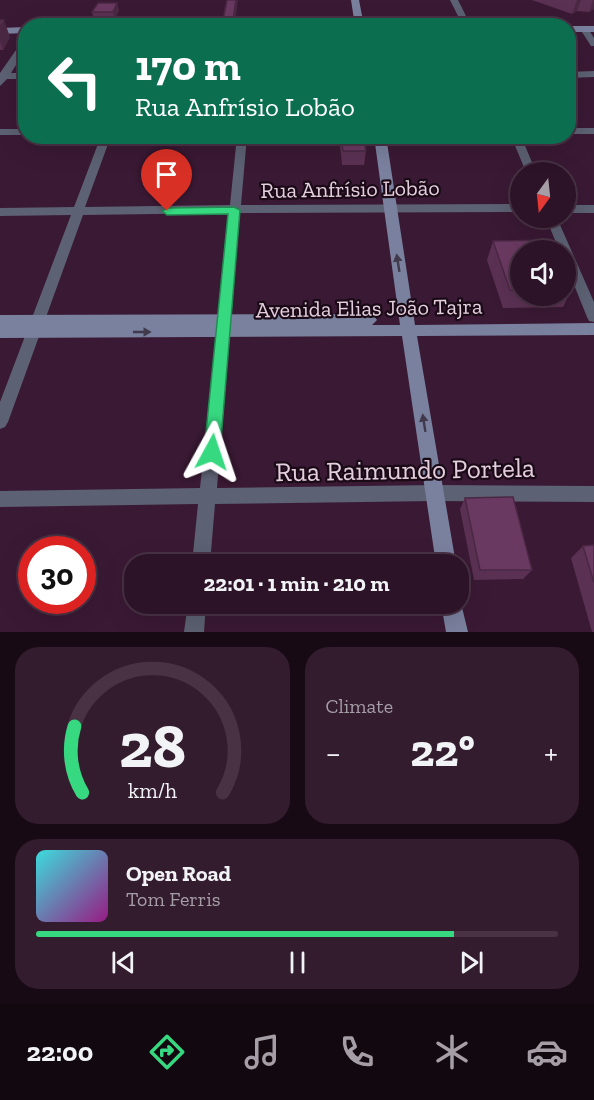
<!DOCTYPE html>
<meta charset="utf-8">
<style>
:root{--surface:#2c1327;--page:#341c2f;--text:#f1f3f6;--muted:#a69ea7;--line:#483244;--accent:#36d880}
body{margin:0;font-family:"Zilla Slab",serif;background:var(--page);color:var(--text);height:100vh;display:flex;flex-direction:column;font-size:22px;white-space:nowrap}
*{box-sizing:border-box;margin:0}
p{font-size:20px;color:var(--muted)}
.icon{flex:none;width:33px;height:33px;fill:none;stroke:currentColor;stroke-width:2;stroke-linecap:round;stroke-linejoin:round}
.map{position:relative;height:632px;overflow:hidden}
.side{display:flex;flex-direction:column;gap:15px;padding:15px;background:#180a15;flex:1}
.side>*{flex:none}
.top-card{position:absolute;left:18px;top:18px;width:558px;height:126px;border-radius:24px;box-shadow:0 6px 24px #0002,0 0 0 2px var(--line);background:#0b6e4f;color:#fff;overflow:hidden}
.needle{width:39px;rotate:195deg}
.controls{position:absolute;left:510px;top:162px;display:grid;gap:12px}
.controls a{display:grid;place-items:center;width:66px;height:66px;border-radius:50%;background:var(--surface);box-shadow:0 6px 24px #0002,0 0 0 2px var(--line);font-size:30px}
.speed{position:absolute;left:18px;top:536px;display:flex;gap:12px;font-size:30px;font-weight:700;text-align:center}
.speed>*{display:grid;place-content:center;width:78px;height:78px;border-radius:50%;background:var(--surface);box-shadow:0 6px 24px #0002,0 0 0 2px var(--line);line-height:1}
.speed .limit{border:9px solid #d22;background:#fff;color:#111}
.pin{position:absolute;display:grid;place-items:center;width:51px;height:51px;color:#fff;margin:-62px -26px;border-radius:50% 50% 50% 0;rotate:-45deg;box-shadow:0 0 6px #0007}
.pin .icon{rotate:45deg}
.me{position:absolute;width:66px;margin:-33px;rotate:5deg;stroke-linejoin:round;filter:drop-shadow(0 0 4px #0008)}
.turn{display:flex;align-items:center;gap:21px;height:126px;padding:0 18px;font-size:27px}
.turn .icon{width:78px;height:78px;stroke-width:2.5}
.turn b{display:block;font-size:42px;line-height:51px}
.big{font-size:45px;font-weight:800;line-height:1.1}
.side .tile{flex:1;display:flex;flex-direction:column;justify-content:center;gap:9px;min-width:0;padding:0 21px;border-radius:24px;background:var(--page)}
.side .dial{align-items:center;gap:0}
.dial svg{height:156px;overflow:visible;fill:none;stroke:var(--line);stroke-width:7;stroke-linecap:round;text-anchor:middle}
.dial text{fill:var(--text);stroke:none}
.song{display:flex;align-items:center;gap:18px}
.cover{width:72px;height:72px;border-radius:9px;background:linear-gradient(135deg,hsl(180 70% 55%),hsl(310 70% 35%))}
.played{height:6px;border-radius:3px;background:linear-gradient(90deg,var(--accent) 80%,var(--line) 80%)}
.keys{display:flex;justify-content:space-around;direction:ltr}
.heat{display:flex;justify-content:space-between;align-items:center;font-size:33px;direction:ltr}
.side .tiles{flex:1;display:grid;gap:15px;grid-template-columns:1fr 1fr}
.tile:last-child{grid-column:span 2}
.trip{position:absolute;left:124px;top:554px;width:345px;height:60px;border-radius:24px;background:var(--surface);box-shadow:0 6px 24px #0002,0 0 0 2px var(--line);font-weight:800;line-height:60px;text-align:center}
.menu{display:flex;height:96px;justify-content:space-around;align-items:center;background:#120810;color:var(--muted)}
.menu .icon{width:42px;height:42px}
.menu .on{color:var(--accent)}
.menu b{font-size:27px;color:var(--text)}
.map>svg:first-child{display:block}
</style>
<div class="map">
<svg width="594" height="632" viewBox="0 0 594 632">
<rect width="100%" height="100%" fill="#3a1934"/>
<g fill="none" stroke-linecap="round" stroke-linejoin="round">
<path fill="#5c6173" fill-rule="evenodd" d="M450 0H458L471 26H463Z
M581 27H587L594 38V46H591L580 29Z
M23 40H26V49L11 73H26V79H7L0 86V73Z
M594 71V77L568 78V72Z
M568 128H594V134H568Z
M0 129H26V135H0Z
M101 136H111L85 207 230 205 237 136H247L241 205 520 204V212L240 213 217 488 435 485 594 486V502L435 501 215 504 210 564H192L198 504 0 507V491L200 488 229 213 83 215 8 422 5 427 0 429V402L71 215 0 216V208L74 207Z
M511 136H521L536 172H526Z
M566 205H594V213H566Z
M546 218H557L594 302V322L589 321 587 317 566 265V250H559Z
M188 603H206L204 632H184Z"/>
<path fill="#7a819e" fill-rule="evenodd" d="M351 0H359L364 26H355Z
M568 26H594V32H568Z
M26 27V33L0 34V28Z
M374 136H386L415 325 594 323V335L417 336 456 564H436L402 336 0 338V315L369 314 374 316 377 320 372 325H400Z
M459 595 468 632H446L441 603H459Z"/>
</g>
<path fill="#5b3153" d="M532 0H594V9L589 12 577 11 572 14Z
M117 3 119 11 115 20H94L92 12Z
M0 20 10 37 3 50H0Z
M339 136H363L366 151 364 165H342Z
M493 241 520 250V296H566V273L572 289 563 307 503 308 487 260Z
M465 498 532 570 523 579 474 580 460 509Z
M594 545V632H592L571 558 583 546Z"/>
<path fill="#4a2844" d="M236 0H238L235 26H232Z
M577 0H581L577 11 572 14Z
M593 0H594V9L589 12Z
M117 3 119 11 115 20 113 12Z
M4 20 10 37 3 50 0 41V27Z"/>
<path fill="#6a3961" stroke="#4a2844" stroke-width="1.5" d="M227 0H236L232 26H195L222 25Z
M98 3H117L113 12H92Z
M0 20H4L0 27Z
M290 22V26H269L270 23Z
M341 136H363L366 151H343Z
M552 240 557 250H520V290H510L493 241Z
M566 273 572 289H566Z
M513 497 532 570H480L465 498Z
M594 545V583L583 546Z"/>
<defs><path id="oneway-solid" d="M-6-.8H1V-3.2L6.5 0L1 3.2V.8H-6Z" transform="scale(1.5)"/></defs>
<g fill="#403a4c">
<use href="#oneway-solid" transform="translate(398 263) rotate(-99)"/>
<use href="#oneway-solid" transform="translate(142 332)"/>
<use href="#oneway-solid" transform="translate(424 423) rotate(-99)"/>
</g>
<path fill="#36d880" stroke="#238c53" stroke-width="1.5" d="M234 207 240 210 220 452 218 457 212 459 206 457 204 452 228 214 167 215 162 211 167 208Z"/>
<g text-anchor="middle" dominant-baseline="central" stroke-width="4.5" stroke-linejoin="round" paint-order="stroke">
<g font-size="22" fill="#e5cfdf" stroke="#190a16">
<text transform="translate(350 189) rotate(-1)">Rua Anfrísio Lobão</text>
<text transform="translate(369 308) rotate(-1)">Avenida Elias João Tajra</text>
</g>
<g font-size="27" fill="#e5cfdf" stroke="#190a16">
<text transform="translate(405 470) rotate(-1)">Rua Raimundo Portela</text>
</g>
</g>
</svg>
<div class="controls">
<a><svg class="needle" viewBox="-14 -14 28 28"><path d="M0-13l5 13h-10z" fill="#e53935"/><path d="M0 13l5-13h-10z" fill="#a69ea7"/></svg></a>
<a><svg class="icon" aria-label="sound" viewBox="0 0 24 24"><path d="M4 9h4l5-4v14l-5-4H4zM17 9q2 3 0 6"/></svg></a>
</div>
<div class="speed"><div class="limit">30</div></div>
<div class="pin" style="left:167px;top:211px;background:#d93025"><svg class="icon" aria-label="arrive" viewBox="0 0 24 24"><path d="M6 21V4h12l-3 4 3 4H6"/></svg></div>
<svg class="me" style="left:212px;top:452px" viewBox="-20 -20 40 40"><path d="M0-17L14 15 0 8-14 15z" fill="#36d880" stroke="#fff" stroke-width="4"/></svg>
<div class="trip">22:01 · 1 min · 210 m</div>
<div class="top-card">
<div class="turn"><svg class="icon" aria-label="left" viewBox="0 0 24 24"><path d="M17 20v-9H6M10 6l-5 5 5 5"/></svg><div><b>170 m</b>Rua Anfrísio Lobão</div></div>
</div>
</div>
<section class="side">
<div class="tiles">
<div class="tile dial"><svg viewBox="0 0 100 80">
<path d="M14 69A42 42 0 1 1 86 69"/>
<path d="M14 69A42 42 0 0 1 10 35" stroke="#36d880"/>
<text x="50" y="56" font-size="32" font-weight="700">28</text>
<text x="50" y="72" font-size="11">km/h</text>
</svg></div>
<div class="tile"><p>Climate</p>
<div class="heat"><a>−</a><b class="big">22°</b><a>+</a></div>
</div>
<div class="tile">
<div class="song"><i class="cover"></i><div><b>Open Road</b><p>Tom Ferris</p></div></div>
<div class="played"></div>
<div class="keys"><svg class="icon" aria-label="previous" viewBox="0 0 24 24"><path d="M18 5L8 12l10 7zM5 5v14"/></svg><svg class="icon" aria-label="pause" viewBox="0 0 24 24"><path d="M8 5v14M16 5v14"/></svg><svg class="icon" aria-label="next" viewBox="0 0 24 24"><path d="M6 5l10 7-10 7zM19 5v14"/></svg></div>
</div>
</div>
</section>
<nav class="menu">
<b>22:00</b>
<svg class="icon on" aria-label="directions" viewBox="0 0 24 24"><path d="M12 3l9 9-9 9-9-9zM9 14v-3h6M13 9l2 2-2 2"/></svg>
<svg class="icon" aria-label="music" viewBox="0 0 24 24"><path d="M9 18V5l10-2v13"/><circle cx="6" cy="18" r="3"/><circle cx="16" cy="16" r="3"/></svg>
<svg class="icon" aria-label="phone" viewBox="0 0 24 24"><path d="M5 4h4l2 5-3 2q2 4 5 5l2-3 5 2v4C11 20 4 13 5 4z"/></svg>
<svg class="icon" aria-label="climate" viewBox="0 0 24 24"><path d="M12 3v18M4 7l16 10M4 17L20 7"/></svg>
<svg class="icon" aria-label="car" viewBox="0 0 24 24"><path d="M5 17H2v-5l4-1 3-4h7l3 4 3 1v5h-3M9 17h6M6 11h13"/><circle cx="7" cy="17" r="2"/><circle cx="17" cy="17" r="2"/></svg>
</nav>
